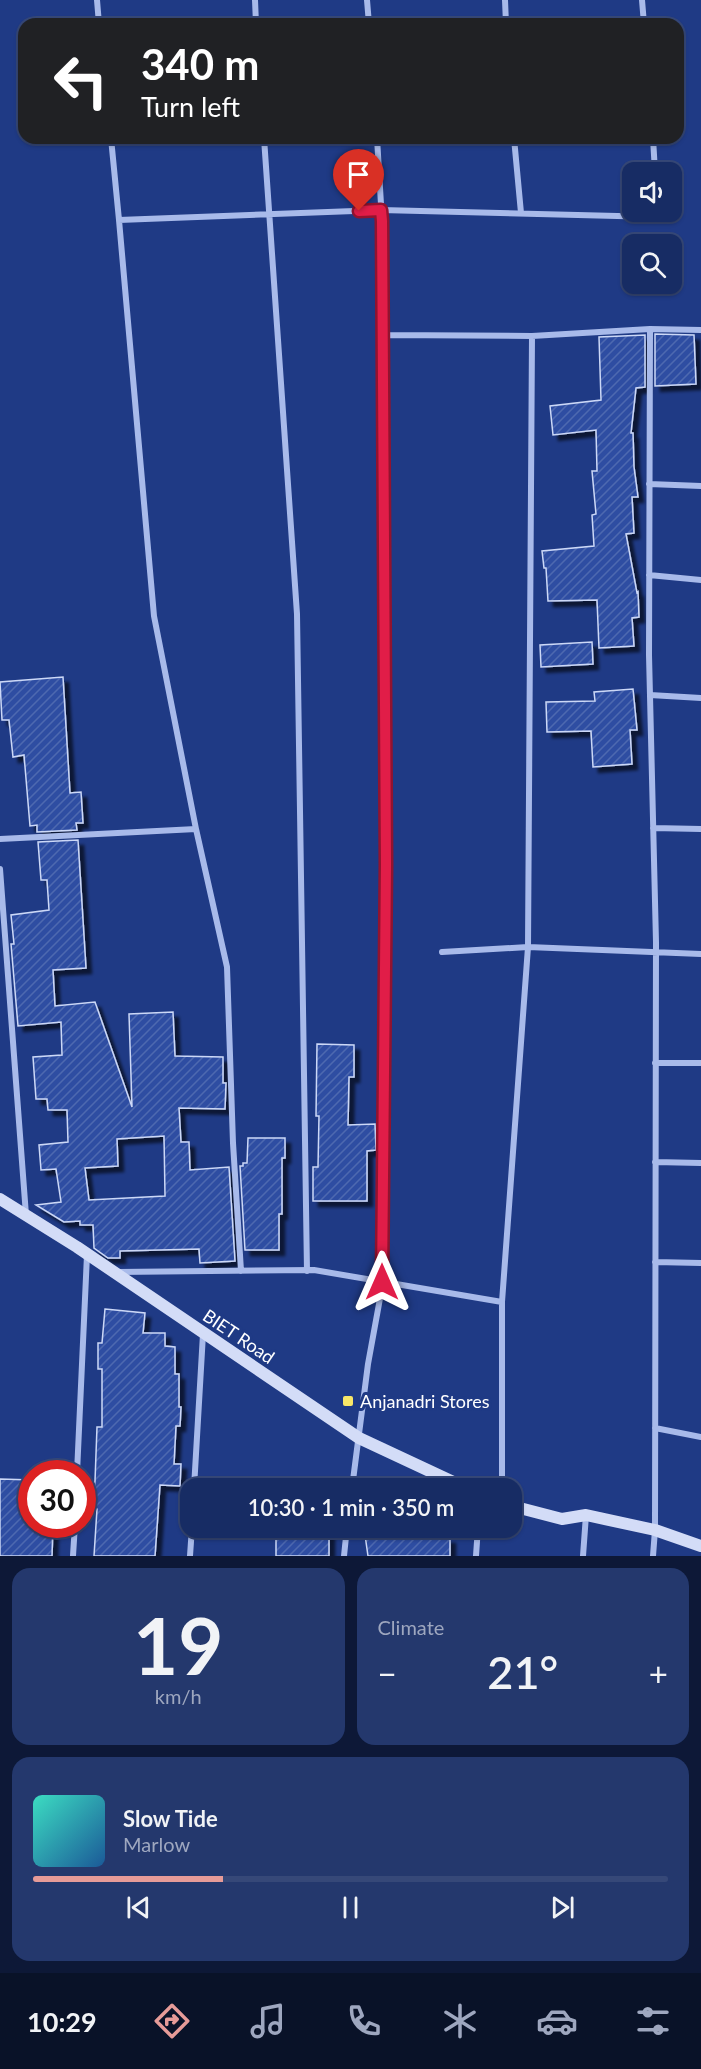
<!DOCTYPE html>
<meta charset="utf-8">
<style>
:root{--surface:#172c64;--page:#24386d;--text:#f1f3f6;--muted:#9ea7bf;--line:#364878;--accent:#e69b98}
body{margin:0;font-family:Lato,sans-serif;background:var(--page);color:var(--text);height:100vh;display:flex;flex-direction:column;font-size:22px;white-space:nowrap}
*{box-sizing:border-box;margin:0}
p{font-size:20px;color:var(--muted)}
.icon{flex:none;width:33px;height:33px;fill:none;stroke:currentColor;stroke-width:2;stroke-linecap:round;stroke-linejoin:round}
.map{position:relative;height:1556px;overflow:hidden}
.sheet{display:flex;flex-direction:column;gap:12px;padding:12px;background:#0d1837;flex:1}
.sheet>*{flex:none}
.top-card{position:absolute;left:18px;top:18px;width:666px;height:126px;border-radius:18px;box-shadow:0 2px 4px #0004,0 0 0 2px var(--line);background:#202124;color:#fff;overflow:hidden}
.controls{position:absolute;left:622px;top:162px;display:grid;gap:12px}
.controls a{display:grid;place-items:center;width:60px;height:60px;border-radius:12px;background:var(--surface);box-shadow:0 2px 4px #0004,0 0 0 2px var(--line);font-size:30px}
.speed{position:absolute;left:18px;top:1460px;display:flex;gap:12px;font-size:30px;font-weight:700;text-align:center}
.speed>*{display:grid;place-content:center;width:78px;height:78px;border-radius:50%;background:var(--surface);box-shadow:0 2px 4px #0004,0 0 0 2px var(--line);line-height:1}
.speed .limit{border:9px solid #d22;background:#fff;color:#111}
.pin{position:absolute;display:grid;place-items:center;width:51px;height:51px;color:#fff;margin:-62px -26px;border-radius:50% 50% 50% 0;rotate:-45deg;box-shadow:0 0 6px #0007}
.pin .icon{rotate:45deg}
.me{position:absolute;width:66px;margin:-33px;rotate:0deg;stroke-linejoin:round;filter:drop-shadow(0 0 4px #0008)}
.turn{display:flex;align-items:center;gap:21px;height:126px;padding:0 24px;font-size:27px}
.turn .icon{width:78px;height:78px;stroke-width:2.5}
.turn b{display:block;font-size:42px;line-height:51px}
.big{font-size:45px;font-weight:600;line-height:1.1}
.sheet .card{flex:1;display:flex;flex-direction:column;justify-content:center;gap:9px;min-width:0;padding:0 21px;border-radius:18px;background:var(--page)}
.sheet .dial{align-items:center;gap:0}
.dial b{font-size:78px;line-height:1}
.song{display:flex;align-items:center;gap:18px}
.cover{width:72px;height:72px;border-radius:9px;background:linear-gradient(135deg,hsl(170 70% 55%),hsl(210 70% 35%))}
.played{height:6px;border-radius:3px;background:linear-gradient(90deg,var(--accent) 30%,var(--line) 30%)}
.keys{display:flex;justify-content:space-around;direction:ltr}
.heat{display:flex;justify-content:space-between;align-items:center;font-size:33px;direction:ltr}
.sheet .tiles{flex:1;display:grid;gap:12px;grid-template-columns:1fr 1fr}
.card:last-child{grid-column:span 2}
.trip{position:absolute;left:180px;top:1478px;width:342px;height:60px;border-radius:18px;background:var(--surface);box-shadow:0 2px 4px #0004,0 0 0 2px var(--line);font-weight:600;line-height:60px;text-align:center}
.dock{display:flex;height:96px;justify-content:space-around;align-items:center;background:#091228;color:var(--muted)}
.dock .icon{width:42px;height:42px}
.dock .selected{color:var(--accent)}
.dock b{font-size:27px;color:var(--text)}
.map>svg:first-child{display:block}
</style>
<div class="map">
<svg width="701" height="1556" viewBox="0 0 701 1556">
<defs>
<pattern id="building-hatch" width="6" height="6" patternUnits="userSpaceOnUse" patternTransform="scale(1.5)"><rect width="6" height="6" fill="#2f4ea2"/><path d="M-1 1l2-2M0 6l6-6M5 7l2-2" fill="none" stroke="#4e69b0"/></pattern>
<filter id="shadow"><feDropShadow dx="5.5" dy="5.5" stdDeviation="1.5" flood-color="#0009"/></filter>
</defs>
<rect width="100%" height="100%" fill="#1f3a85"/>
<path fill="url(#building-hatch)" stroke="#ccd8f7" stroke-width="1.5" fill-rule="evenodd" filter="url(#shadow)" d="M655 334 694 335 696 384 655 386Z
M645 335V387L636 388 631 433H633L634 467 638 497H632L634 533 626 534 637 593 638 592 639 617 632 618 634 646 599 648 597 600 548 601 546 568H544L542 551 594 546 592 515 596 514 592 471H597L596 430 553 435 550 406 601 400 599 337Z
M592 642 593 664 541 667 540 645Z
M63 677 70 793 81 792 83 823H76L77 830 37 832V825L30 826 24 755 13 757 9 720H2L0 682Z
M633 689 637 730H630L632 764 593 767 591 731 547 732 546 702 595 701 594 692Z
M78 840 86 968 53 970 55 1006 95 1002 132 1107 129 1014 173 1012 175 1056 223 1057V1083H226L225 1109 179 1108 181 1142H189L190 1170 229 1167 235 1261 200 1263 199 1249 120 1251V1258H108L94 1248 93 1225H80V1221L64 1222 36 1205 61 1202 56 1169 41 1170 39 1145 68 1142 67 1110H48L47 1099H36L33 1057 62 1055 61 1022 18 1026 11 944H14L11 915 49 910 47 880H41L38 842ZM164 1136 165 1196 89 1200 85 1168 118 1166 117 1139Z
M317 1044 354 1045V1077H349L348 1125 375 1124 376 1150 367 1151V1201H313V1167H318L319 1116H316Z
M248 1138H285V1158H282V1214H279V1250H245L240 1166H243V1163H247Z
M105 1309 145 1313 143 1333H165V1346L175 1347V1374H179V1407H181L180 1426H176L174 1464H181L180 1486 160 1485 155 1556H94L97 1509 92 1508 95 1481 97 1427H102V1369H98V1343H102Z
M0 1479 32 1480V1524H53L52 1556H0Z
M375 1527H442V1538H450V1556H368L364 1528Z
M276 1530 329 1531V1556H276Z"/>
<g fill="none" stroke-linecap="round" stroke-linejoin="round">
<path stroke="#a8baea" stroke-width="6" d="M97 0 99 24
M255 0 256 24
M367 0 369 24
M505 0 506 24
M642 0 644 24
M111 138 119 220 381 210 657 217V212
M264 138 297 614 307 1271
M514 138 521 213
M653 138 655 172
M119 220 154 616 196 829
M650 329 649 655 656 942 655 1530 653 1556
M383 335 532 336 650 329 701 330
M649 484 701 486
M649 575 701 580
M650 695 701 698
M653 828 701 829
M0 839 196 829 227 967 233 1143 241 1271
M0 869 26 1215
M442 952 528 947 701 954
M655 1063H701
M655 1162 701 1163
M655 1262 701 1263
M117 1272 314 1270 502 1302
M655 1428 701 1437
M77 1473 87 1255
M194 1488 203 1334
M352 1488 368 1364 383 1282 386 864 382 221 377 138
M502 1488V1302L528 947 532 336
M73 1556 75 1524
M190 1556 192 1527
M344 1556 347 1527
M476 1556 478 1527
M583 1556 586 1515"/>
<path stroke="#d3dcf7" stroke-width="12" d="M0 1199 77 1247 359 1438 466 1488
M512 1506 562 1519 586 1515 655 1530 701 1546"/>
</g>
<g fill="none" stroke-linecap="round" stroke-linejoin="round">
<defs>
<path id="route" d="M359 211 381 210 382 221 386 864 382 1282"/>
</defs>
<use href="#route" stroke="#92132f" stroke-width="15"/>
<use href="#route" stroke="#e11d48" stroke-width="10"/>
</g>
<rect fill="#f8e768" stroke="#1f3a85" stroke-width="2" x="342" y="1395" width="12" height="12" rx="3"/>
<g text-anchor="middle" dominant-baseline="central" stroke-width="6" stroke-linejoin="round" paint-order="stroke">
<g font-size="18" fill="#fff" stroke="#1f3a85">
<text transform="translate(239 1336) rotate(34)">BIET Road</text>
</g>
<g font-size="18" fill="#fff" stroke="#1f3a85" text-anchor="start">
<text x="360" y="1401">Anjanadri Stores</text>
</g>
</g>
</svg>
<div class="controls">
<a><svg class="icon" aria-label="sound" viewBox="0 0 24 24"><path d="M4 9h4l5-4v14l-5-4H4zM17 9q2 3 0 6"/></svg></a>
<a><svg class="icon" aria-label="search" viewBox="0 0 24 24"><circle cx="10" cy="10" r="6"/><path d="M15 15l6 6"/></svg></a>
</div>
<div class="speed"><div class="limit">30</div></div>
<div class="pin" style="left:359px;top:211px;background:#d93025"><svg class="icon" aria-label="arrive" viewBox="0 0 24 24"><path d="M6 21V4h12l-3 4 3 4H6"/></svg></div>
<svg class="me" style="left:382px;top:1282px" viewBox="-20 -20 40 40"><path d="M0-17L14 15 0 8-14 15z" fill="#e11d48" stroke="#fff" stroke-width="4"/></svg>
<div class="trip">10:30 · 1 min · 350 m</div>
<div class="top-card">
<div class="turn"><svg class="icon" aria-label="left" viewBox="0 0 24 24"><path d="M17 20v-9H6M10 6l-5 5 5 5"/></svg><div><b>340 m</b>Turn left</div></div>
</div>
</div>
<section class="sheet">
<div class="tiles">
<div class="card dial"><b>19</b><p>km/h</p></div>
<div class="card"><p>Climate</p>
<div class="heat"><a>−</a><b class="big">21°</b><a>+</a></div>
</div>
<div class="card">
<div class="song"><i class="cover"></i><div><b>Slow Tide</b><p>Marlow</p></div></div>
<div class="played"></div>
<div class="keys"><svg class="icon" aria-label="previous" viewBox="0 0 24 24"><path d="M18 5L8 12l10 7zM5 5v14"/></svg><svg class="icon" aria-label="pause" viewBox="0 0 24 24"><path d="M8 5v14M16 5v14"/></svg><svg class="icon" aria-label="next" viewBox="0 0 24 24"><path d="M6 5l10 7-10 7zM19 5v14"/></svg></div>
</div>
</div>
</section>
<nav class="dock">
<b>10:29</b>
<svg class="icon selected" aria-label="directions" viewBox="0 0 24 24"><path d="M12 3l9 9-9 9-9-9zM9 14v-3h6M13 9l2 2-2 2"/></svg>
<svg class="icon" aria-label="music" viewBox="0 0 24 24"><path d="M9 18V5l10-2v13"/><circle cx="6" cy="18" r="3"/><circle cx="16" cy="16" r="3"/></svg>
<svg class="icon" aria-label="phone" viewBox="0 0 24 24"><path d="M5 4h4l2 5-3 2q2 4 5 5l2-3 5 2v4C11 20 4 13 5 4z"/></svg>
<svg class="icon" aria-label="climate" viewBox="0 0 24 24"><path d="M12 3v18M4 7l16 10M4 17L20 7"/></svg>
<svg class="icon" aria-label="car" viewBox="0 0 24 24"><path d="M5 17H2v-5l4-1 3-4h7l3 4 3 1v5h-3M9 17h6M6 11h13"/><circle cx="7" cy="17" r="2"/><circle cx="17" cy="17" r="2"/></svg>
<svg class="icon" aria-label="filters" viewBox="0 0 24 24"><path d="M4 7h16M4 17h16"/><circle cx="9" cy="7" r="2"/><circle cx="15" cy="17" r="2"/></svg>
</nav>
